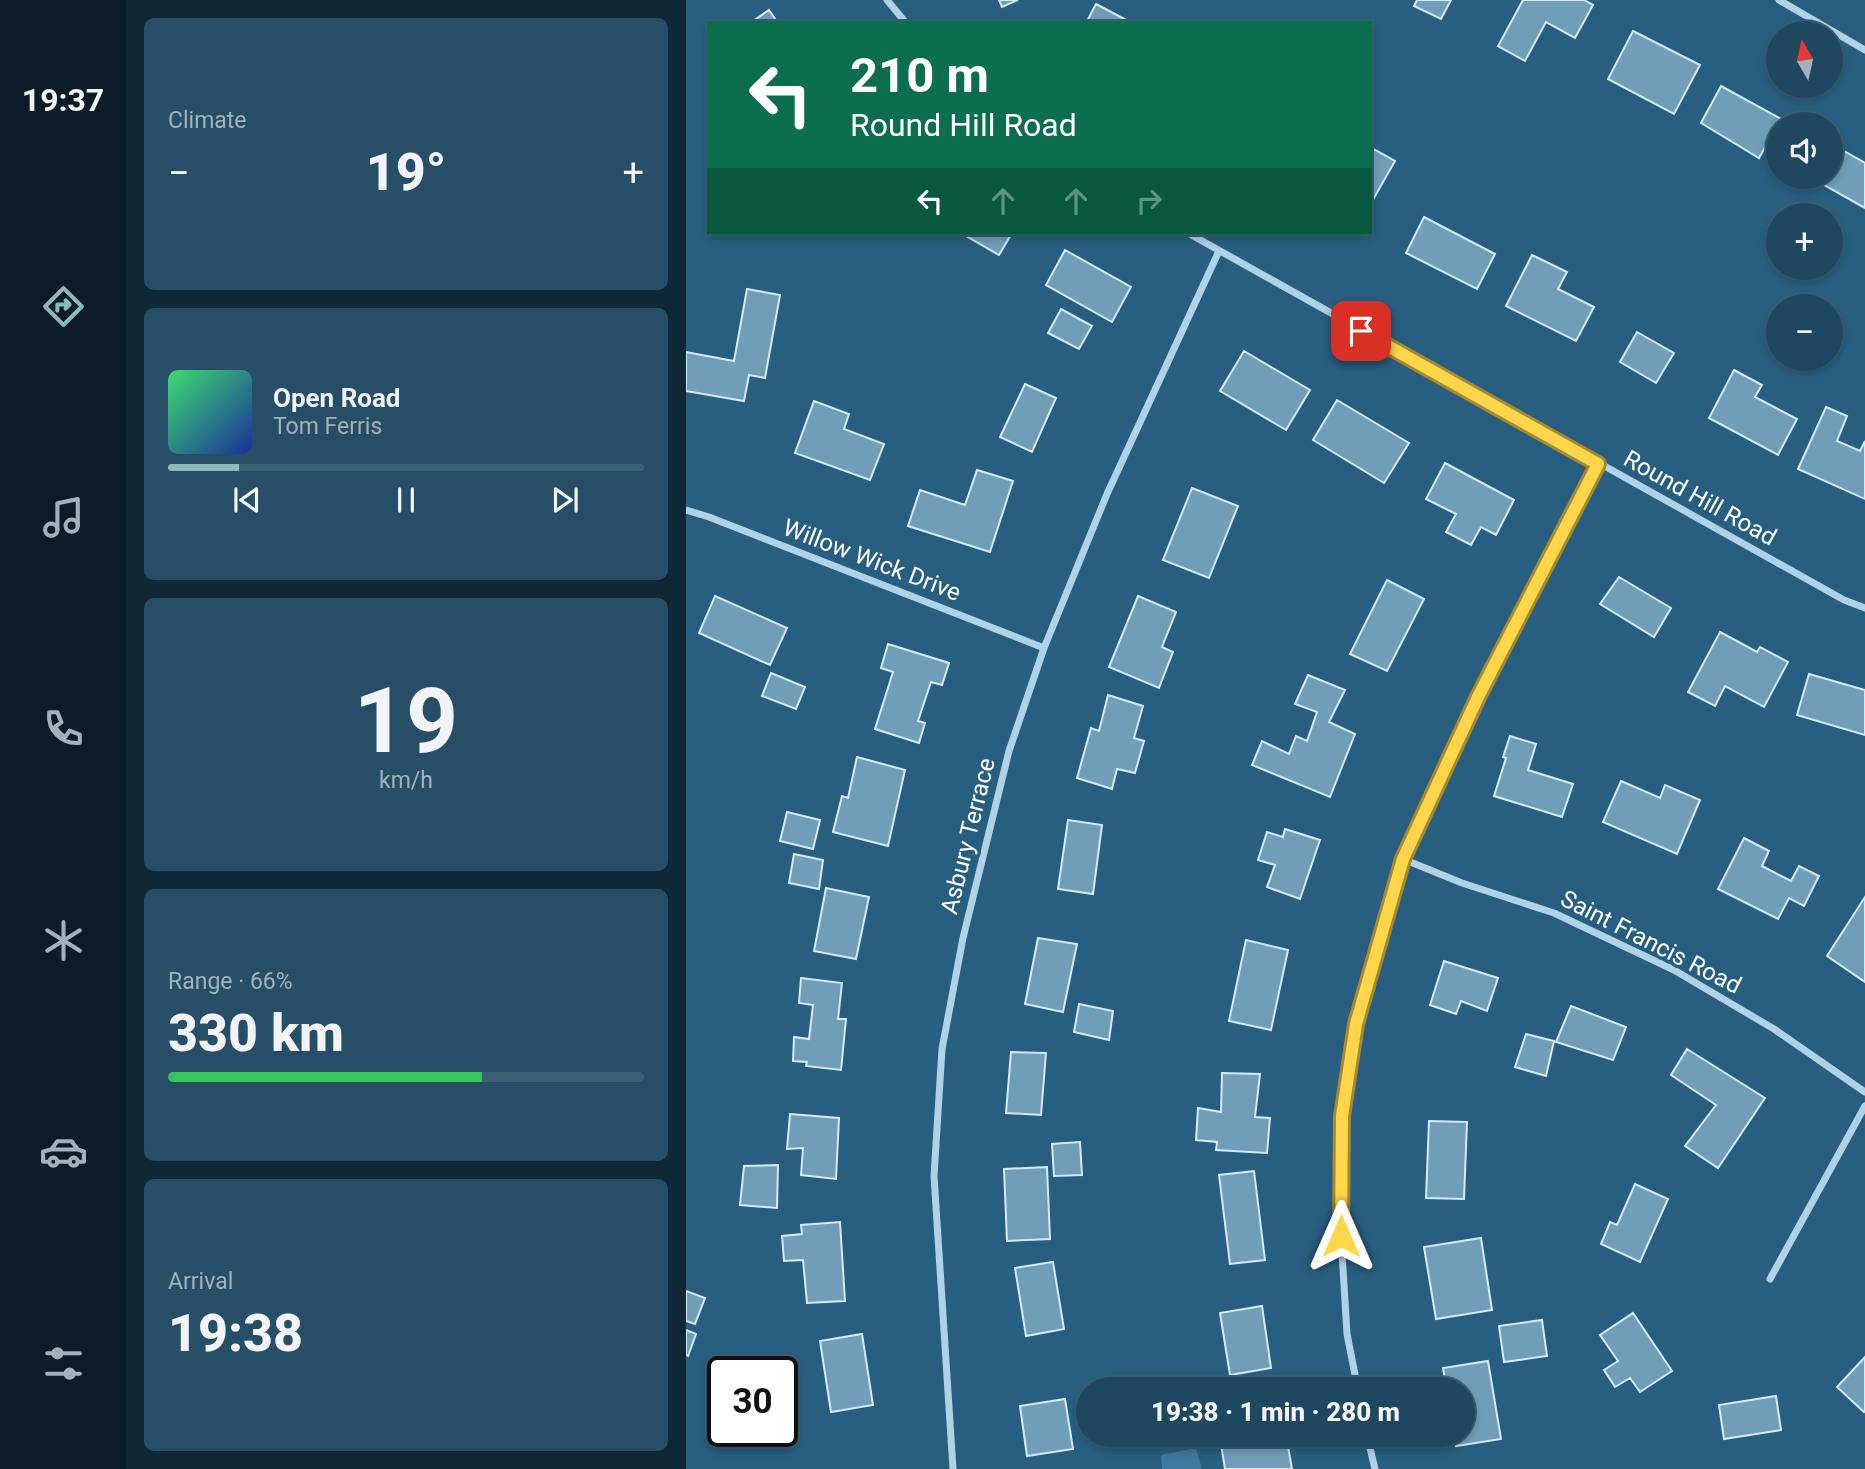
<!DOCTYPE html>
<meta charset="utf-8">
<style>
:root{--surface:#1e4760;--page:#264e66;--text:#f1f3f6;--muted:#a1b2bd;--line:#3c5f75;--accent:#8bbbb9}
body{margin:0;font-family:Roboto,sans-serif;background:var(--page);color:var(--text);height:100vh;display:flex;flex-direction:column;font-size:26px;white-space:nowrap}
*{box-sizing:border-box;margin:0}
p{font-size:23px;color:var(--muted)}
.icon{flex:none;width:38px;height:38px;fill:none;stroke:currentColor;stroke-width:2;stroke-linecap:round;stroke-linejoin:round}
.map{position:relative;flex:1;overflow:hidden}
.drawer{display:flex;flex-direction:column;gap:18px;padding:18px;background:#102735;width:560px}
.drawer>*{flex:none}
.banner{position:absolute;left:21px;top:21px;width:665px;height:214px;border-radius:0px;box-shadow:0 4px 10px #0003,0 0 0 2px var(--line);background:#0b6e4f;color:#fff;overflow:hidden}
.needle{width:46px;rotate:351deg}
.controls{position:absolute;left:1080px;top:21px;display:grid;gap:14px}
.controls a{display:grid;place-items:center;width:77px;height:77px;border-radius:50%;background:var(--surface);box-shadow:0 4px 10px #0003,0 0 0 2px var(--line);font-size:35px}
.speed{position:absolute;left:21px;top:1356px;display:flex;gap:14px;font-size:35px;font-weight:700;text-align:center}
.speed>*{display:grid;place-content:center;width:91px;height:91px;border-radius:50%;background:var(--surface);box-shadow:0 4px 10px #0003,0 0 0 2px var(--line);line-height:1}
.speed .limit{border:4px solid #111;border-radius:10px;background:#fff;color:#111}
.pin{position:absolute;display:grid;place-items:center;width:60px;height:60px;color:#fff;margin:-30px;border-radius:14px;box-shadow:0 4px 10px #0006}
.me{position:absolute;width:77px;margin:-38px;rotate:0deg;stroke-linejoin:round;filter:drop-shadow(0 0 5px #0008)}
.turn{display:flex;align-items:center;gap:24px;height:147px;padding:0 28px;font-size:32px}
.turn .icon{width:91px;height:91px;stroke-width:2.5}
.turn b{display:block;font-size:49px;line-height:60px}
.lanes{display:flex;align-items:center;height:66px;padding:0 28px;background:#0003;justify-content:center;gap:35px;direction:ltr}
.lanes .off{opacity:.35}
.big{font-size:52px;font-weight:800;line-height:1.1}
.drawer .widget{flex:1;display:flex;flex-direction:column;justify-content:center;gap:10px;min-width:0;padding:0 24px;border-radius:10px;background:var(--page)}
.drawer .dial{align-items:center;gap:0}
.dial b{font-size:91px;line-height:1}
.song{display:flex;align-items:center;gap:21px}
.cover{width:84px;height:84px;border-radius:10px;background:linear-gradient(135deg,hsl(140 70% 55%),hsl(230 70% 35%))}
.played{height:7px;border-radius:4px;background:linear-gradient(90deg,var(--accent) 15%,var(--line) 15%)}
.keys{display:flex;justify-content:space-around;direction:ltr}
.heat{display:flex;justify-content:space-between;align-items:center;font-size:38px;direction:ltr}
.charge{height:10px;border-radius:5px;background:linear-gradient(90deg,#34c759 66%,var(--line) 0)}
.trip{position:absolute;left:390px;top:1377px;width:399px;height:70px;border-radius:35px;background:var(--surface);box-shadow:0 4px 10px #0003,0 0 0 2px var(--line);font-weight:800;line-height:70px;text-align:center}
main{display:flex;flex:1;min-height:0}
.tab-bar{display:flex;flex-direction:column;width:126px;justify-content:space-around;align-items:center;background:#0c1c26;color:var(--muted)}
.tab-bar .icon{width:49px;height:49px}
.tab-bar .selected{color:var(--accent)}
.tab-bar b{font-size:32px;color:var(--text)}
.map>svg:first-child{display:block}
</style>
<main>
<nav class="tab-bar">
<b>19:37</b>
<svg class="icon selected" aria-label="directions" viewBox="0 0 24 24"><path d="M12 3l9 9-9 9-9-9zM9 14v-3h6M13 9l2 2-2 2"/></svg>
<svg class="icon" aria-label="music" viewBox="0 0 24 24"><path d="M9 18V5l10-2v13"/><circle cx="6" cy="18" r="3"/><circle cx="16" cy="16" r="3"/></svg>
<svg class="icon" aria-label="phone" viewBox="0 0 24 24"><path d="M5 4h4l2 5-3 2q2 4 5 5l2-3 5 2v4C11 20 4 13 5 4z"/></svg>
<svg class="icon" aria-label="climate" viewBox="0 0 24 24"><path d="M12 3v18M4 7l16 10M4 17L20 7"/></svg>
<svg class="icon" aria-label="car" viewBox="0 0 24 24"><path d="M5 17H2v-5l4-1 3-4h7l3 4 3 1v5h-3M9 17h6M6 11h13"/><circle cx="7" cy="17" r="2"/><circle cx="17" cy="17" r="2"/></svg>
<svg class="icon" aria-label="filters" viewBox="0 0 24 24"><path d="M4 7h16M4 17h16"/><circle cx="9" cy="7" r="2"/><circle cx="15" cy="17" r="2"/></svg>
</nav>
<section class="drawer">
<div class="widget"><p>Climate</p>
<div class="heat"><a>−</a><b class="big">19°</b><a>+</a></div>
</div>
<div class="widget">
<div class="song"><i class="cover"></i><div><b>Open Road</b><p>Tom Ferris</p></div></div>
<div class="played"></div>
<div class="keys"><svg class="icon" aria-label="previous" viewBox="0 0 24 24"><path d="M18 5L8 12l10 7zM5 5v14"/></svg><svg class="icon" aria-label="pause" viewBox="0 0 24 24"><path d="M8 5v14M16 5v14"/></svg><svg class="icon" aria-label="next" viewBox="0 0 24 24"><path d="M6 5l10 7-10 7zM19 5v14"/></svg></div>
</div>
<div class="widget dial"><b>19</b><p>km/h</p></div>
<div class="widget"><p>Range · 66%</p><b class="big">330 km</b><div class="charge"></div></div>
<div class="widget"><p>Arrival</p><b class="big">19:38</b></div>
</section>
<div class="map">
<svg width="1179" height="1469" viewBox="0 0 1179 1469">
<rect width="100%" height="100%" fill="#285f80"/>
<path fill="#3d7a9d" d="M510 1448 516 1469H476L475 1455Z"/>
<path fill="#709eb8" stroke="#d3e9f5" stroke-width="2" d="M313 0H332L316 7Z
M731 0H765L755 19 728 6Z
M837 0H898L907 5 889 38 860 22 839 61 812 46Z
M410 4 446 23H400Z
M83 10 92 23H64Z
M947 31 1014 65 988 114 922 79Z
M1035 86 1095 119 1073 158 1015 123Z
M1144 143 1179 163V208L1124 177H1144Z
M684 147 709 161 684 205Z
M738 217 809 254 791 289 720 253Z
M275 233H326L313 255Z
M379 250 445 287 426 322 360 285Z
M846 255 881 272 872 289 908 307 890 341 820 306Z
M61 289 94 295 79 378 63 375 58 401 0 391V352L48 361Z
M375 309 406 326 393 349 362 333Z
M951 332 988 353 970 383 934 362Z
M558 351 624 390 600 430 534 391Z
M1048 370 1076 385 1069 397 1111 419 1092 455 1023 418Z
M339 384 370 398 346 452 314 437Z
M651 400 723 443 698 483 627 440Z
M128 401 163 414 158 429 198 444 184 480 109 453Z
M1140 407 1161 416 1151 441 1174 451 1179 441V499L1112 469Z
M759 463 828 500 810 535 795 527 785 545 760 532 770 514 740 499Z
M291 470 327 481 304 552 222 526 234 490 279 505Z
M506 488 552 506 523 578 477 560Z
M933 577 985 608 968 637 914 604Z
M701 580 738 599 701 671 664 654Z
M29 596 101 628 84 665 13 633Z
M452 596 490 612 476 647 487 652 473 688 423 667Z
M1034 632 1071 652 1074 647 1102 662 1078 707 1039 686 1029 706 1002 692Z
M202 644 263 663 256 685 245 682 232 721 239 723 233 743 189 729 207 672 195 668Z
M85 673 119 687 110 709 76 696Z
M1123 674 1179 690V735L1111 715Z
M622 675 659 690 643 722 669 734 644 797 566 765 576 741 603 754 610 736 621 741 631 712 609 704Z
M422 695 457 706 448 738 458 741 449 773 431 769 426 789 391 778 405 728 413 731Z
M824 736 850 744 842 770 887 784 876 817 808 796 820 758 817 757Z
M171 757 219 770 202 846 147 832 156 796 162 798Z
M935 781 974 798 979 785 1014 800 991 854 917 822Z
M101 812 134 820 127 849 94 841Z
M382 820 416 825 407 894 372 889Z
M599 829 634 840 614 899 581 887 589 865 572 860 581 832 597 837Z
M1058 838 1083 851 1076 866 1105 881 1113 866 1133 876 1118 906 1103 898 1092 919 1032 889Z
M108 854 137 860 133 889 103 883Z
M140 888 183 897 170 959 128 951Z
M1179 897V982L1141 956Z
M352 938 391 944 377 1012 339 1004Z
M560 940 602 950 585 1030 543 1021Z
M758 961 812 978 801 1011 775 1001 770 1014 744 1005Z
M115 978 156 983 152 1019H160L155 1070 120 1066 121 1062 107 1061 108 1037 123 1039 127 1005 113 1003Z
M393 1004 427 1011 423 1040 388 1032Z
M885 1006 940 1027 927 1060 870 1042Z
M840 1034 868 1041 860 1076 829 1067Z
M1001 1049 1079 1098 1032 1168 999 1146 1030 1105 985 1075Z
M325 1052 360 1053 355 1115 320 1113Z
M536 1073 574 1074 569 1117 584 1118 581 1153 530 1150 531 1142 510 1140 512 1108 535 1112Z
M104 1114 153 1118 150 1179 115 1175 117 1148 101 1149Z
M743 1121 781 1122 778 1199 740 1198Z
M394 1142 396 1175 368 1176 366 1144Z
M92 1165 91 1208 54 1205 58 1166Z
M361 1167 364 1239 321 1241 318 1169Z
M568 1171 579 1260 544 1264 533 1175Z
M949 1184 982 1199 954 1262 915 1244 924 1222 931 1225Z
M154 1222 159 1301 121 1303 117 1260 98 1261 96 1236 116 1234 115 1225Z
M795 1238 806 1310 750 1319 738 1247Z
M367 1262 378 1329 340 1336 329 1268Z
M0 1291 19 1298 9 1324 0 1321Z
M576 1306 585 1368 544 1375 534 1313Z
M947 1313 986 1371 954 1392 944 1378 929 1387 918 1370 932 1361 914 1335Z
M856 1320 861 1356 818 1362 813 1326Z
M0 1330 10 1334 2 1356 0 1355Z
M176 1334 187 1405 145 1412 134 1341Z
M1179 1357V1411L1178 1412 1151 1387Z
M802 1361 815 1439 770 1446 768 1435H777V1390H761L757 1368Z
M1090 1396 1095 1430 1038 1439 1033 1405Z
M379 1399 387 1449 341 1456 334 1406Z
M552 1435H600L606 1469H539L534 1438Z"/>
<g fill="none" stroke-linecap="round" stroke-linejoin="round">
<path stroke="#b0d2e6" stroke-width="7" d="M201 0 220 23
M1093 0 1179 50
M502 233 1158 600 1179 608
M0 510 23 517 358 648
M717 859 776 883 868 913 988 970 1088 1029 1179 1092
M1084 1279 1179 1106
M672 1390 661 1334 655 1236 656 1117 670 1024 717 859 792 697 912 464
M681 1435 689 1469
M267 1469 248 1176 256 1049 277 938 323 751 358 648 421 494 533 251"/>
</g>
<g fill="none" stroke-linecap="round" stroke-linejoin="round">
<defs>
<path id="route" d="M655 1236 656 1116 670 1024 717 859 792 697 912 464 675 331"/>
</defs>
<use href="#route" stroke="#a68a30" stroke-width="18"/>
<use href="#route" stroke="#ffd54a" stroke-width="12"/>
</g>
<g text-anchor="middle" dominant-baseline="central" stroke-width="7" stroke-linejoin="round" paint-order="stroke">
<g font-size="24" fill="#fff" stroke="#285f80">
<text transform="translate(1014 498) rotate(29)">Round Hill Road</text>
<text transform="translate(186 560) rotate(21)">Willow Wick Drive</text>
<text transform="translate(282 836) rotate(-76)">Asbury Terrace</text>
<text transform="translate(965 942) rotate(27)">Saint Francis Road</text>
</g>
</g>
</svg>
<div class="controls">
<a><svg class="needle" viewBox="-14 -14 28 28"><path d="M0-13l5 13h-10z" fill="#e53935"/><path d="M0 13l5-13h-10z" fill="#a1b2bd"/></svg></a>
<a><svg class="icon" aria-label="sound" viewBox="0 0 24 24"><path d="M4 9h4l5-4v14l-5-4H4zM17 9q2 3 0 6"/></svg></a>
<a>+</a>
<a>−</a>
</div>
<div class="speed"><div class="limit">30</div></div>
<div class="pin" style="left:675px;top:331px;background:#d93025"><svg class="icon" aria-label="arrive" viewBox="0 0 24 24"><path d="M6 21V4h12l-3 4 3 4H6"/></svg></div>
<svg class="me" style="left:655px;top:1236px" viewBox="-20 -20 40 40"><path d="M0-17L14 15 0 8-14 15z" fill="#ffd54a" stroke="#fff" stroke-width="4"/></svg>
<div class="trip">19:38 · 1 min · 280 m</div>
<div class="banner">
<div class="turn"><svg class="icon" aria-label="left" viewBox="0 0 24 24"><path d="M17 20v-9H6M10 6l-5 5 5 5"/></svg><div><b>210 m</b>Round Hill Road</div></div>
<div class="lanes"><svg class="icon" aria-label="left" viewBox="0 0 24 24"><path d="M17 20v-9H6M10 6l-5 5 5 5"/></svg><svg class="icon off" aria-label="ahead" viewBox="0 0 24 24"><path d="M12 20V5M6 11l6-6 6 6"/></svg><svg class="icon off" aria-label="ahead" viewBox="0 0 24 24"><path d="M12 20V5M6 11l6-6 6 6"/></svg><svg class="icon off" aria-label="right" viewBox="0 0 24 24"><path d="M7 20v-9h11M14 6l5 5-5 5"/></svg></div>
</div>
</div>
</main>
